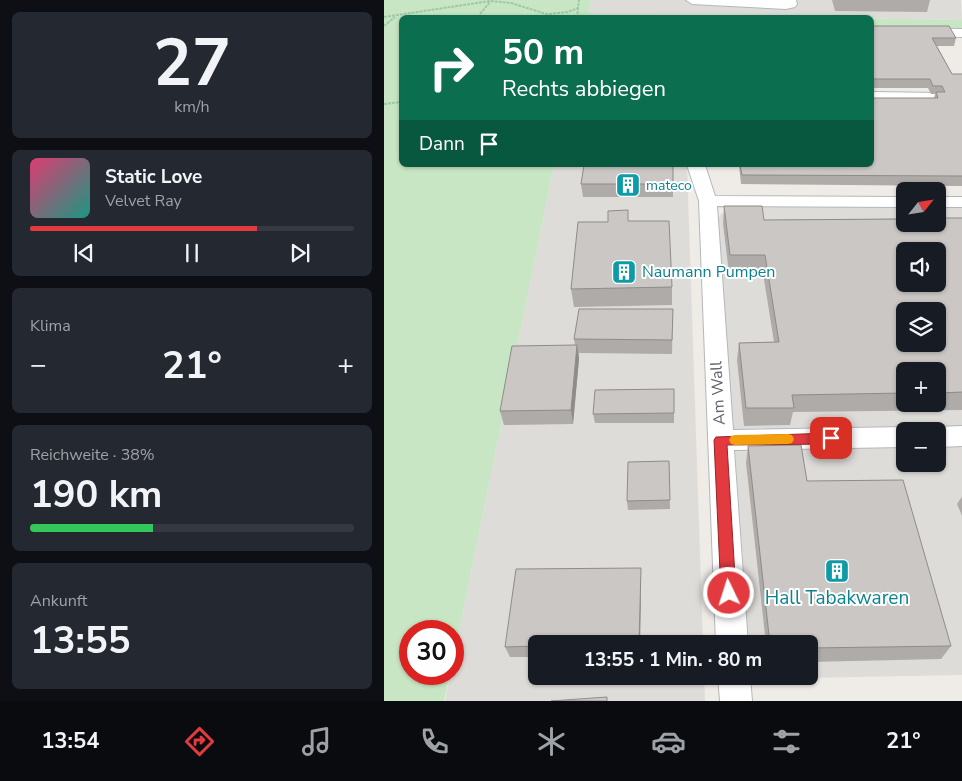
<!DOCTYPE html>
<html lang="de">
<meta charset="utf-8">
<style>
:root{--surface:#171b24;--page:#242831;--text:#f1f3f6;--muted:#9ea1a6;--line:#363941;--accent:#e23a3f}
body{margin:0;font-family:"Nunito Sans",sans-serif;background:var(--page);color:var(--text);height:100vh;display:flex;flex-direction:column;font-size:19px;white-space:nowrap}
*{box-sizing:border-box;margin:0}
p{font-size:16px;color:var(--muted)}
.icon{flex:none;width:28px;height:28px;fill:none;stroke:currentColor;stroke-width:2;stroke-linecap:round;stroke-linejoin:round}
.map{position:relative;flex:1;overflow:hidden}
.sheet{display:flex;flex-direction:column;gap:12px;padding:12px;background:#0d0f14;width:384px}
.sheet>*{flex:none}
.guide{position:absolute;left:15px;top:15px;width:475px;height:152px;border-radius:8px;box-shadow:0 1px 4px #0004;background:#0b6e4f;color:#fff;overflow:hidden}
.needle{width:32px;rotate:60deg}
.buttons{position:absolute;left:512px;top:182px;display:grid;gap:10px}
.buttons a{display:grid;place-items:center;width:50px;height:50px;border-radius:8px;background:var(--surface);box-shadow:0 1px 4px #0004;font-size:25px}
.speed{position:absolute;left:15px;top:620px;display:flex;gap:10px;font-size:25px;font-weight:700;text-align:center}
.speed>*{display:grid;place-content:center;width:65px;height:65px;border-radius:50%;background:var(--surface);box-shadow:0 1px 4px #0004;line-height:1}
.speed .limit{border:8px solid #d22;background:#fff;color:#111}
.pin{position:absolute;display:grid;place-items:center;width:42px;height:42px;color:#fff;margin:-21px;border-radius:10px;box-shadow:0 2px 8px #0006}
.me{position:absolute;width:55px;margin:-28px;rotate:356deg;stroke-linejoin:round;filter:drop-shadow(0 0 4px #0008)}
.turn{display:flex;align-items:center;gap:18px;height:105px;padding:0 20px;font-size:22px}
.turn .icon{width:65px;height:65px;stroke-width:2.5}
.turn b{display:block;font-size:35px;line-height:42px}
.then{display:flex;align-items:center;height:48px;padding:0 20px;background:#0003;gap:10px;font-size:19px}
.big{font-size:38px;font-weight:700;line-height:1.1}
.sheet .widget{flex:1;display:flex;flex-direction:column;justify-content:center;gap:8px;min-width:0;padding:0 18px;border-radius:8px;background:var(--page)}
.sheet .dial{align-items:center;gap:0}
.dial b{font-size:65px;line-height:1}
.song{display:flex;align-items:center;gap:15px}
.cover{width:60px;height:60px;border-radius:8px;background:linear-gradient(135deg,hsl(340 70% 55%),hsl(170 70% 35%))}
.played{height:5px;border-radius:2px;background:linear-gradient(90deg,var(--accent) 70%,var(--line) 70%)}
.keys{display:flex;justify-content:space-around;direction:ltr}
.heat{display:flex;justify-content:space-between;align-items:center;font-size:28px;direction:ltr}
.charge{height:8px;border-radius:4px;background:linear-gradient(90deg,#34c759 38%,var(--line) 0)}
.trip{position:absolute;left:144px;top:635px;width:290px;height:50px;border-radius:8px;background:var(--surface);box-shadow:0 1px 4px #0004;font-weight:700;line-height:50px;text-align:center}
.tabs{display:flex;height:80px;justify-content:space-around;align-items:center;background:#090b0e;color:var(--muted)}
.tabs .icon{width:35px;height:35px}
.tabs .active{color:var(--accent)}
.tabs b{font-size:22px;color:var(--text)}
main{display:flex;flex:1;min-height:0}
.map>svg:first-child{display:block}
</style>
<main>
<section class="sheet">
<div class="widget dial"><b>27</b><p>km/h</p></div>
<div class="widget">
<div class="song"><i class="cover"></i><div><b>Static Love</b><p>Velvet Ray</p></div></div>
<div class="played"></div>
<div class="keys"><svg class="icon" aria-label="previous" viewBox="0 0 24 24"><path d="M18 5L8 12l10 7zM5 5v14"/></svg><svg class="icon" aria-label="pause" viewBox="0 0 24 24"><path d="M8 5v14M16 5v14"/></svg><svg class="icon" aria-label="next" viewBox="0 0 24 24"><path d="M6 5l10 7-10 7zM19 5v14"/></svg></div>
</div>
<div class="widget"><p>Klima</p>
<div class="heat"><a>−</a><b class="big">21°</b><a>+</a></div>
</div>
<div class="widget"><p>Reichweite · 38%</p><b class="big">190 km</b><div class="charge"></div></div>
<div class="widget"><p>Ankunft</p><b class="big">13:55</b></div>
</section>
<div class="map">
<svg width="579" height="701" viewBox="0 0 579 701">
<rect width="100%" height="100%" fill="#efece7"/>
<path fill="#dedcd9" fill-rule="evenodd" d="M207 0H577L578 20 205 14Z
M170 165H303L319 644H152V676H320L321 701H61L66 674H69V661Z
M364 206 521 207V224H554V207H578V675L368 679 367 676H425V644H365L334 219 337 214 344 210ZM521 251H554V284H521ZM521 311H554V344H521ZM521 371H554V404H521ZM521 431H554V464H521Z"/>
<path fill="#c8e6c4" d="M0 0H207L205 14 578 20V31L488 30V18H18V165H170L69 661V631H26V674H66L60 701H0Z"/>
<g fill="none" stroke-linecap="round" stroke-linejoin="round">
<defs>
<path id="minor" d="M302 0H412L413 4 411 7 402 9 308 4Z
M488 28 579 29V37L488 36Z
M488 92 557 93 562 95 565 98 562 101 557 103 488 102Z
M303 165H321L331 196 521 197V207L333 206 349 430 521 427 531 431H521V447L350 450 364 644H332L315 201Z
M554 197H579V207H554Z
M579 426V446L554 447V431H544L554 427Z
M334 676H366L368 701H336Z"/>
</defs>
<use href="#minor" stroke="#b4b7ba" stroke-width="2"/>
<path stroke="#9fc9a6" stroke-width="2" stroke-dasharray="3 1" stroke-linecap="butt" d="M165 14 184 12 194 8
M0 17 106 1 127 3 175 18
M96 18V14L106 2
M193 18 195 0
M0 26 11 17
M0 104 18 102"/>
<use href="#minor" fill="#fff" fill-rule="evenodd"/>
</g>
<path fill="#afaba9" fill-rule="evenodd" d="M448 0H546L543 12 451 11Z
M488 26 572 38 570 46H553L568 74H579V186L357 184 355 165H488L550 98 551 94H547L544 88H488Z
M289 165V197H199L197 184Z
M340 206 380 220 579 218V410L409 412 406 425 360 426 353 360 355 343 390 342 379 273H345L339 224ZM521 371H554V404H521Z
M245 221 288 287V305L190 307 187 289Z
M289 309 288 354 195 353V359L189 424 120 425 116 411 191 345 190 339Z
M290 389V423H211L209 414Z
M364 446 423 481 567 646 557 659 425 662V644H382L362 463Z
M285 461 286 509 244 510 243 501Z
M579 495V518L573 504Z
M257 580 256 644H152V657H126L121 647Z"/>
<path fill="#8e8b89" d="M193 345 195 359 189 424 187 410Z
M257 568V580L256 644H255Z"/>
<path fill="#cbc7c4" stroke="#8e8b89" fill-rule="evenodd" d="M488 26H565L572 38H548L568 74H579V176L358 175 356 165H488V98H554L552 92H561L558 86H549L546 79H488Z
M200 165H289V184H197Z
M340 206H378L380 220 521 219V224H554V218H579V392L554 393V371H521V393L408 395 410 408H362L355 343 395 342 381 255H346ZM521 251H554V284H521ZM521 311H554V344H521Z
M244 210V221H285L288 287 187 289 194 222H224V211Z
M195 309H289L288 340 190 339Z
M193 345 187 410 116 411 128 346Z
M290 389V413L209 414 211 390Z
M417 445 423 481 519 480 567 646 425 648V644H386L364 446Z
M285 461 286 500 243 501 244 462Z
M257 568 255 644H152V646L121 647 132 569Z
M223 697V701H167Z"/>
<path fill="#e23a3f" stroke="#932629" d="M447 433 452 435 454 438 452 442 447 444 343 445 352 593 350 598 345 601 340 598 337 593 330 440 332 437Z"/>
<path fill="#f59e0b" d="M404 434 408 435 410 439 408 443 404 444 351 445 347 444 345 440 347 436 351 435Z"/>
<defs>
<symbol id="building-square" viewBox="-11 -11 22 22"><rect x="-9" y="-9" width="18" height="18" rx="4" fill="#0f9aa8" stroke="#fff"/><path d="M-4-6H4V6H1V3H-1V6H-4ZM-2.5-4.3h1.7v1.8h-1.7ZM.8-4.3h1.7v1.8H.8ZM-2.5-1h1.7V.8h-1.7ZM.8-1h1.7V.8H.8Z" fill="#fff"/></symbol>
</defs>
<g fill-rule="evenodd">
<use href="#building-square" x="230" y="171" width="28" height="28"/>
<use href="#building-square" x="226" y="258" width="28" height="28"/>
<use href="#building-square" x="439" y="557" width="28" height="28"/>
</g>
<g text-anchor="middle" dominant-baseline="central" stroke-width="4" stroke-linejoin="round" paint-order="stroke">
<g font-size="14" fill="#0d838f" stroke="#fff" text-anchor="start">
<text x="262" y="185">mateco</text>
</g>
<g font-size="16" fill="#0d838f" stroke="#fff" text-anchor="start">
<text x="258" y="272">Naumann Pumpen</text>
</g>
<g font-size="16" fill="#5e6266" stroke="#fff">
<text transform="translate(334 393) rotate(-93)">Am Wall</text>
</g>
<g font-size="19" fill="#0d838f" stroke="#fff">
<text x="453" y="598">Hall Tabakwaren</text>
</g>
</g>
</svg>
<div class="buttons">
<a><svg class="needle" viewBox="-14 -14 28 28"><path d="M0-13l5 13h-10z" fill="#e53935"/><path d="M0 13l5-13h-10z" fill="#9ea1a6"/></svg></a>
<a><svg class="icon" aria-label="sound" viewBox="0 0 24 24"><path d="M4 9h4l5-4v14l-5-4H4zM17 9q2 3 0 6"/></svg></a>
<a><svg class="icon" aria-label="layers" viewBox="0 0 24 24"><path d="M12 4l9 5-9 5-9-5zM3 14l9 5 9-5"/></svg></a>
<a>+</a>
<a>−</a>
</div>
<div class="speed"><div class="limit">30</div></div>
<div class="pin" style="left:447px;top:438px;background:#d93025"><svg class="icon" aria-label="arrive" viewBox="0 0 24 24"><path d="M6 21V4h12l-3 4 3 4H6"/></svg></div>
<svg class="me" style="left:345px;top:593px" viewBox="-20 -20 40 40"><circle r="17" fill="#e23a3f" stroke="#fff" stroke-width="3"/><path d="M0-11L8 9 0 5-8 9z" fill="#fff"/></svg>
<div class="trip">13:55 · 1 Min. · 80 m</div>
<div class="guide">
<div class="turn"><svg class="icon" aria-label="right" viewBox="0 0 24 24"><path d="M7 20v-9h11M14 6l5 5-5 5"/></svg><div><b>50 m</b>Rechts abbiegen</div></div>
<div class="then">Dann<svg class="icon" aria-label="arrive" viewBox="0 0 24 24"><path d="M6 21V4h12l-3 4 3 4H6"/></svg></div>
</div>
</div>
</main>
<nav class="tabs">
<b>13:54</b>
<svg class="icon active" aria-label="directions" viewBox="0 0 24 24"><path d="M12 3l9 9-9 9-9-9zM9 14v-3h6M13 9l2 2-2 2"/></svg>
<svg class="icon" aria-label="music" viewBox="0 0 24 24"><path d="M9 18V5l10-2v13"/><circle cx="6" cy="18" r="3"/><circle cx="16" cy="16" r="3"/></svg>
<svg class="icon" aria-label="phone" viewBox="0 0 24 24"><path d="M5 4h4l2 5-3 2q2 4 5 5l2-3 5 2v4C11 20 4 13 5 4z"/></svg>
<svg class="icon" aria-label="climate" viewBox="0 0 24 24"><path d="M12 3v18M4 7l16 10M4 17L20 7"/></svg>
<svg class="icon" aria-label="car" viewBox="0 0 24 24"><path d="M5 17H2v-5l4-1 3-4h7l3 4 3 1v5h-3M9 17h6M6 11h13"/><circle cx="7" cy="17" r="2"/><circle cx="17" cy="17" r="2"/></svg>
<svg class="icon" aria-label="filters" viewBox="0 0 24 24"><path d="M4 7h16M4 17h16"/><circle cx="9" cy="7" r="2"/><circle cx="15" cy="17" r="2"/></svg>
<b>21°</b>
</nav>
